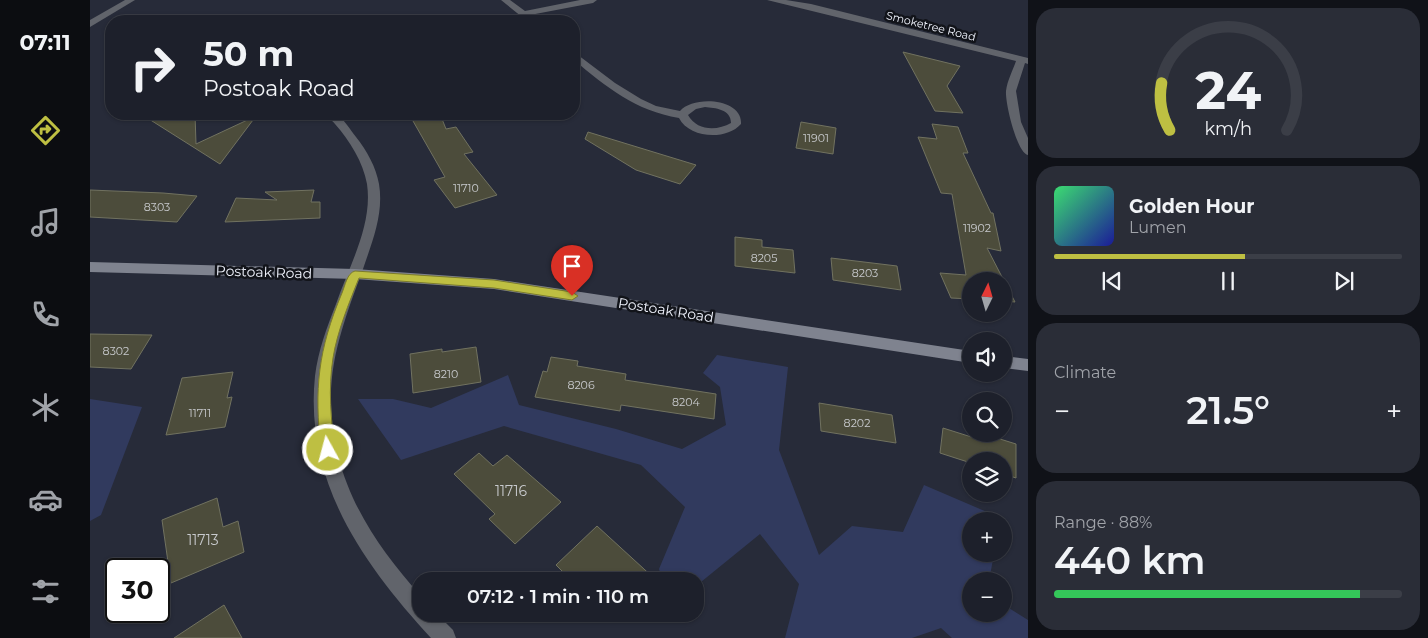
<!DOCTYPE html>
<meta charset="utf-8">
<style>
:root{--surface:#1d202b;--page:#2a2d37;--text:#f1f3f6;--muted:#a0a3a9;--line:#3b3e47;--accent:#bebf42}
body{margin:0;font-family:Montserrat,sans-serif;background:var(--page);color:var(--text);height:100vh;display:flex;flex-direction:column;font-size:19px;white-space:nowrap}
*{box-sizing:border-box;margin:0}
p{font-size:16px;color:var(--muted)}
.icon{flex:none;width:28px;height:28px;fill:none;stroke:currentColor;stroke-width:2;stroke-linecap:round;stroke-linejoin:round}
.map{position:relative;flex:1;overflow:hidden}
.details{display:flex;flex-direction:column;gap:8px;padding:8px;background:#101218;width:400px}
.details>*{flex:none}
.top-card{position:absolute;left:15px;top:15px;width:475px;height:105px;border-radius:20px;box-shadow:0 1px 4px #0004,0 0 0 1px var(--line);background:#1d202b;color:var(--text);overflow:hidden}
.needle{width:32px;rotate:5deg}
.tools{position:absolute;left:872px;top:272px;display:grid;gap:10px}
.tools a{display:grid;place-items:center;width:50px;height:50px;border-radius:50%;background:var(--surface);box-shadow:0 1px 4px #0004,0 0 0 1px var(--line);font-size:25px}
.speed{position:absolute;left:15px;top:558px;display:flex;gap:10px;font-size:25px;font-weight:700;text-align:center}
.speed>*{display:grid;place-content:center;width:65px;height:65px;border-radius:50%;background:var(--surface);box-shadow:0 1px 4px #0004,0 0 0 1px var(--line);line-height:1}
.speed .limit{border:2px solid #111;border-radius:8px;background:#fff;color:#111}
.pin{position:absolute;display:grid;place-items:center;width:42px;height:42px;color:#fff;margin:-51px -21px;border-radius:50% 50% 50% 0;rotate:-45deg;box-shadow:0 0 5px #0007}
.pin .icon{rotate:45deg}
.me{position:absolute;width:55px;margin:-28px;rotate:353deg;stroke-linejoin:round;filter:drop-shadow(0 0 4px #0008)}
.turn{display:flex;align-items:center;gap:18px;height:105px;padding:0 15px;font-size:22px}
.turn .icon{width:65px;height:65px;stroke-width:2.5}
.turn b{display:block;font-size:35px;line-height:42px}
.big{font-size:38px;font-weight:600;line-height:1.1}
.details .tile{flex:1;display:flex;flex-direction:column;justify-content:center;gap:8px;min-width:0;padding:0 18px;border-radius:20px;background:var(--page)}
.details .dial{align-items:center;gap:0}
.dial svg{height:130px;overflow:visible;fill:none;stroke:var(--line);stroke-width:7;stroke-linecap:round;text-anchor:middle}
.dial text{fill:var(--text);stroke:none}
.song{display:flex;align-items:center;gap:15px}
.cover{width:60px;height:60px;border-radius:8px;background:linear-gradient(135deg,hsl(140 70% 55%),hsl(240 70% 35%))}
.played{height:5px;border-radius:2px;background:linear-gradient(90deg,var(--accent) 55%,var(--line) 55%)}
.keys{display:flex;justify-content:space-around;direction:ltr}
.heat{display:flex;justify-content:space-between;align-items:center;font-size:28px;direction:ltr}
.charge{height:8px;border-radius:4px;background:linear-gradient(90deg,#34c759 88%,var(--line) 0)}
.trip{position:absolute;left:322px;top:572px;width:292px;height:50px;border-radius:20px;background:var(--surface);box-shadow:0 1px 4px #0004,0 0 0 1px var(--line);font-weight:600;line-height:50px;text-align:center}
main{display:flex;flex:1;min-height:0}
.tab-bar{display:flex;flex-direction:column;width:90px;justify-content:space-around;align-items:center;background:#0c0d11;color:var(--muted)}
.tab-bar .icon{width:35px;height:35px}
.tab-bar .current{color:var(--accent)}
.tab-bar b{font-size:22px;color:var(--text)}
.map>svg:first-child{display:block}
</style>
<main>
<nav class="tab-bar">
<b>07:11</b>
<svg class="icon current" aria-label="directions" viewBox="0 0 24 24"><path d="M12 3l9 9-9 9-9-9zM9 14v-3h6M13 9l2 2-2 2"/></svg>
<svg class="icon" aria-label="music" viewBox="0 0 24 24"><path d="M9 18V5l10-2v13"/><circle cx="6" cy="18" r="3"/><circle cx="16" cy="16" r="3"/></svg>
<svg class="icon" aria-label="phone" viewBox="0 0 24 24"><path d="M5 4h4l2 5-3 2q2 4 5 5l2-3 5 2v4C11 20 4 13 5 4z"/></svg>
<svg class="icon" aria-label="climate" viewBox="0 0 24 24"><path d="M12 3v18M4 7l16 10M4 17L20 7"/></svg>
<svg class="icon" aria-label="car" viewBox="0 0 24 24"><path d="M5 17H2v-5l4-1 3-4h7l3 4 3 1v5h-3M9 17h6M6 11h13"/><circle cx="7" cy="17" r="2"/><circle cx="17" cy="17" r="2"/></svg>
<svg class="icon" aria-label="filters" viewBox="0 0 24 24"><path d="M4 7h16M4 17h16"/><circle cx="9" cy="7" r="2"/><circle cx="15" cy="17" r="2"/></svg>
</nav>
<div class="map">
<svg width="938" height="638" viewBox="0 0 938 638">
<rect width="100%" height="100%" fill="#272b39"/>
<path fill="#313a5e" d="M627 355 698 367 689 450 729 555 762 526 813 532 834 485 911 518 910 521H881V554H904L899 581H881V614H914V605L938 620V638H862L851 628 822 638H695L709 584 670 534 606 586V581H573L569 569 595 507 551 465 414 426 311 460 268 399H303L341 408 418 375 429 405 526 429 592 449 636 425 630 387 613 373Z
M0 399 52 407 11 515 0 521Z"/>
<path fill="#4c4c3b" stroke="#717260" d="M813 52 870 66 857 86 873 113 845 111Z
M51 114H105L106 144 166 116 130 164Z
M319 114H350L356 129 366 127 383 152 374 154 407 195 365 208 344 180 355 177Z
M711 122 746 128 743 154 706 148Z
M842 124 868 127 878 153H873L901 213H903L911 251 897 248 925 302 914 301V281H881V299L861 298 850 273 876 275 862 194 851 193 828 137 847 139Z
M498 132 606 165 590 184 546 170 495 139Z
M0 190 73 193 107 196 87 222 0 217Z
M224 190 221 202H230V218L135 222 146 198 187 200 175 192Z
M645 237 672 240V247L703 250 705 273 645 266Z
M741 258 807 266 811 290 743 280Z
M0 334 62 335 41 369 0 367Z
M386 347 391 382 323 393 320 354 352 349V352Z
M461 357 488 361 487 366 536 374 535 380 626 394 624 419 531 405 530 411 445 397 453 371 457 372Z
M143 372 137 398 142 397 135 427 76 435 92 378Z
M729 403 802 415 806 443 731 431Z
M853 428 894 441V434L926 444V478L914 474V461H881V463L850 453Z
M389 453 403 466 417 455 471 502 425 544 399 519 405 514 364 474Z
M127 498 133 527 148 521 154 552 81 583 72 520Z
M507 526 566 580 482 581 466 565Z
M134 605 152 638H84Z"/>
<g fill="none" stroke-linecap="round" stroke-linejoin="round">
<path fill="#61646b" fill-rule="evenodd" d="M35 0H45L0 27V20Z
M411 0H420L435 11 490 0H507L503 3 440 15 445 21H437Z
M677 0H696L721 4 938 58V64L935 63 926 91 931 122 938 138V155C927 153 915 103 916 91 917 81 923 70 926 61Z
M484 52 525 83 551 99 566 106 590 111C603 95 653 98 651 124 636 141 599 138 589 118 546 111 516 87 484 60ZM615 107C625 108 641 109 641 123 627 131 607 131 598 115L606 109Z
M235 114H247C254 120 260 129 266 137 277 151 286 167 289 184 294 214 282 242 273 269 258 310 241 353 241 397 241 478 279 538 331 596V614H347L363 630 366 638H341C274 565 214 482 225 376 228 351 237 327 246 304 259 266 283 225 277 184 273 162 260 141 245 124 242 120 237 118 235 114Z"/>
<path fill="#7f838f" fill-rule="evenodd" d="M0 262 265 269 404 279 881 351V363L404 289 265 279 0 272Z
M914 356 938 359V371L914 368Z"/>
</g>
<path fill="#bebf42" stroke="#7c7c2b" d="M265 271 404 280 482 292 488 296 482 300 404 288 269 278C259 303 247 332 243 358 238 389 241 420 245 450L243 454 238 456 233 454 231 450C224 389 228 350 252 293 255 286 257 273 265 271Z"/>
<g text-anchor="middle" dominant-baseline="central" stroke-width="5" stroke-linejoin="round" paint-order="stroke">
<g font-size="11" fill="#f1f4fe" stroke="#12141a">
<text transform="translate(841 26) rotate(14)">Smoketree Road</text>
</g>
<g font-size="11" fill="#c8cacd">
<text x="726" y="138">11901</text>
<text x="376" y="188">11710</text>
<text x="67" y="207">8303</text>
<text x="887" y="228">11902</text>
<text x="674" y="258">8205</text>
<text x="775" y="273">8203</text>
<text x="26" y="351">8302</text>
<text x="356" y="374">8210</text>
<text x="491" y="385">8206</text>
<text x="596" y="402">8204</text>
<text x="110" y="413">11711</text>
<text x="767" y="423">8202</text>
</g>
<g font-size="14" fill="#f1f4fe" stroke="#12141a">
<text transform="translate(174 272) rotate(2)">Postoak Road</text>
<text transform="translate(576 310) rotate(9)">Postoak Road</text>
</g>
<g font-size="14" fill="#c8cacd">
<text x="421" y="491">11716</text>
<text x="113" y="540">11713</text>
</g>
</g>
</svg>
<div class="tools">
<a><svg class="needle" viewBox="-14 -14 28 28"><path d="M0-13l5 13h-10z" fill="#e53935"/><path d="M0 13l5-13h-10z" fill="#a0a3a9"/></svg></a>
<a><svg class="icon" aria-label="sound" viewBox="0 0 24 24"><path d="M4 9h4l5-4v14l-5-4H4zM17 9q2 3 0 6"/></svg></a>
<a><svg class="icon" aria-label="search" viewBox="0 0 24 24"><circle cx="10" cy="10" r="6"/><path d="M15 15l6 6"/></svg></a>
<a><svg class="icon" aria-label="layers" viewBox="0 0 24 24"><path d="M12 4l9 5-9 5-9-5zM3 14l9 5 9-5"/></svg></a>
<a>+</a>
<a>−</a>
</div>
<div class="speed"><div class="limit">30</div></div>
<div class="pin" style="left:482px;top:296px;background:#d93025"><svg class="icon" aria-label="arrive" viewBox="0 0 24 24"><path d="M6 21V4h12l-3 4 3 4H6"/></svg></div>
<svg class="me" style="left:238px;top:450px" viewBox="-20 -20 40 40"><circle r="17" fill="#bebf42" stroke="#fff" stroke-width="3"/><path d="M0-11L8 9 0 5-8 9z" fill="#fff"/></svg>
<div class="trip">07:12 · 1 min · 110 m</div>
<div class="top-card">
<div class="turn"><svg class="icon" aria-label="right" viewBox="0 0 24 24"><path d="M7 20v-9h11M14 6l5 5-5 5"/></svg><div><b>50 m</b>Postoak Road</div></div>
</div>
</div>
<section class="details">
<div class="tile dial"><svg viewBox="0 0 100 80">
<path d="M14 69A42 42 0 1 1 86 69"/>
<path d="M14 69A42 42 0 0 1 9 40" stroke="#bebf42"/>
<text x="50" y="56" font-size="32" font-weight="700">24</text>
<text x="50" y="72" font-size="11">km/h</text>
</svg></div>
<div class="tile">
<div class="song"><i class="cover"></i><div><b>Golden Hour</b><p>Lumen</p></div></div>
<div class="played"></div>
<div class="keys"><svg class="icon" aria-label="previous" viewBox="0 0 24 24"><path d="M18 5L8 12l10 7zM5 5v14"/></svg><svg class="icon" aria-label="pause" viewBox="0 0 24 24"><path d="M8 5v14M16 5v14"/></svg><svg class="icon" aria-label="next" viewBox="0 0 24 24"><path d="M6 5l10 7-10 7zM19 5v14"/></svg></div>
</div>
<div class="tile"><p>Climate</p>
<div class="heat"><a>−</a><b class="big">21.5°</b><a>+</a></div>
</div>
<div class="tile"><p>Range · 88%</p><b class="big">440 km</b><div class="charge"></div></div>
</section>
</main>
